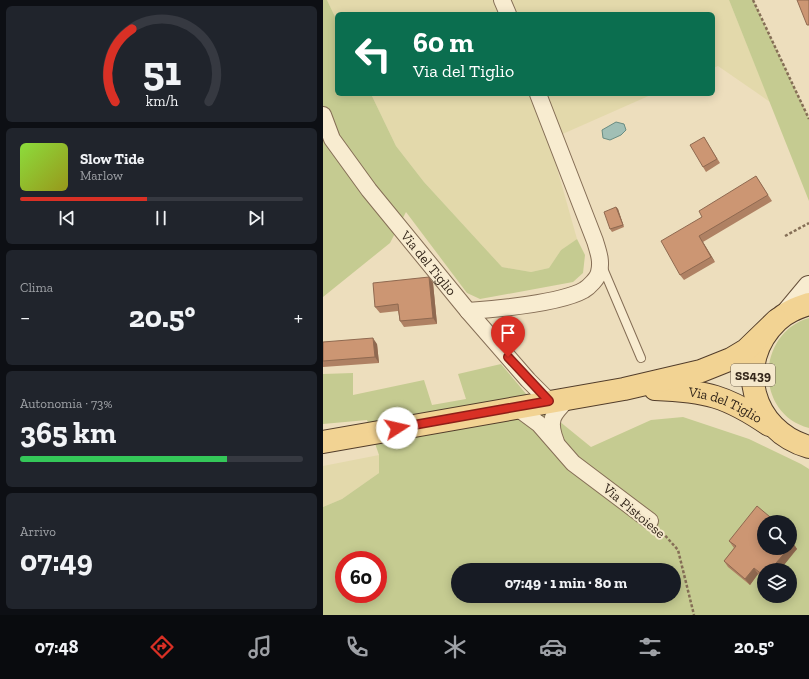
<!DOCTYPE html>
<html lang="it">
<meta charset="utf-8">
<style>
:root{--surface:#171b24;--page:#20242c;--text:#f1f3f6;--muted:#9ea1a6;--line:#363941;--accent:#d93025}
body{margin:0;font-family:"Zilla Slab",serif;background:var(--page);color:var(--text);height:100vh;display:flex;flex-direction:column;font-size:15px;white-space:nowrap}
*{box-sizing:border-box;margin:0}
p{font-size:13px;color:var(--muted)}
.icon{flex:none;width:22px;height:22px;fill:none;stroke:currentColor;stroke-width:2;stroke-linecap:round;stroke-linejoin:round}
.map{position:relative;flex:1;overflow:hidden}
.details{display:flex;flex-direction:column;gap:6px;padding:6px;background:#0d0f14;width:323px}
.details>*{flex:none}
.banner{position:absolute;left:12px;top:12px;width:380px;height:84px;border-radius:6px;box-shadow:0 2px 10px #0003;background:#0b6e4f;color:#fff;overflow:hidden}
.fabs{position:absolute;left:434px;top:515px;display:grid;gap:8px}
.fabs a{display:grid;place-items:center;width:40px;height:40px;border-radius:50%;background:var(--surface);box-shadow:0 2px 10px #0003;font-size:20px}
.speed{position:absolute;left:12px;top:551px;display:flex;gap:8px;font-size:20px;font-weight:700;text-align:center}
.speed>*{display:grid;place-content:center;width:52px;height:52px;border-radius:50%;background:var(--surface);box-shadow:0 2px 10px #0003;line-height:1}
.speed .limit{border:6px solid #d22;background:#fff;color:#111}
.pin{position:absolute;display:grid;place-items:center;width:34px;height:34px;color:#fff;margin:-41px -17px;border-radius:50% 50% 50% 0;rotate:-45deg;box-shadow:0 0 4px #0007}
.pin .icon{rotate:45deg}
.me{position:absolute;width:44px;margin:-22px;rotate:80deg;stroke-linejoin:round;filter:drop-shadow(0 0 3px #0008)}
.turn{display:flex;align-items:center;gap:14px;height:84px;padding:0 12px;font-size:18px}
.turn .icon{width:52px;height:52px;stroke-width:2.5}
.turn b{display:block;font-size:28px;line-height:34px}
.big{font-size:30px;font-weight:700;line-height:1.1}
.details .tile{flex:1;display:flex;flex-direction:column;justify-content:center;gap:6px;min-width:0;padding:0 14px;border-radius:6px;background:var(--page)}
.details .dial{align-items:center;gap:0}
.dial svg{height:104px;overflow:visible;fill:none;stroke:var(--line);stroke-width:7;stroke-linecap:round;text-anchor:middle}
.dial text{fill:var(--text);stroke:none}
.song{display:flex;align-items:center;gap:12px}
.cover{width:48px;height:48px;border-radius:6px;background:linear-gradient(135deg,hsl(90 70% 55%),hsl(60 70% 35%))}
.played{height:4px;border-radius:2px;background:linear-gradient(90deg,var(--accent) 45%,var(--line) 45%)}
.keys{display:flex;justify-content:space-around;direction:ltr}
.heat{display:flex;justify-content:space-between;align-items:center;font-size:22px;direction:ltr}
.charge{height:6px;border-radius:3px;background:linear-gradient(90deg,#34c759 73%,var(--line) 0)}
.trip{position:absolute;left:128px;top:563px;width:230px;height:40px;border-radius:20px;background:var(--surface);box-shadow:0 2px 10px #0003;font-weight:700;line-height:40px;text-align:center}
.menu{display:flex;height:64px;justify-content:space-around;align-items:center;background:#090b0e;color:var(--muted)}
.menu .icon{width:28px;height:28px}
.menu .active{color:var(--accent)}
.menu b{font-size:18px;color:var(--text)}
main{display:flex;flex:1;min-height:0}
.map>svg:first-child{display:block}
</style>
<main>
<section class="details">
<div class="tile dial"><svg viewBox="0 0 100 80">
<path d="M14 69A42 42 0 1 1 86 69"/>
<path d="M14 69A42 42 0 0 1 27 13" stroke="#d93025"/>
<text x="50" y="56" font-size="32" font-weight="700">51</text>
<text x="50" y="72" font-size="11">km/h</text>
</svg></div>
<div class="tile">
<div class="song"><i class="cover"></i><div><b>Slow Tide</b><p>Marlow</p></div></div>
<div class="played"></div>
<div class="keys"><svg class="icon" aria-label="previous" viewBox="0 0 24 24"><path d="M18 5L8 12l10 7zM5 5v14"/></svg><svg class="icon" aria-label="pause" viewBox="0 0 24 24"><path d="M8 5v14M16 5v14"/></svg><svg class="icon" aria-label="next" viewBox="0 0 24 24"><path d="M6 5l10 7-10 7zM19 5v14"/></svg></div>
</div>
<div class="tile"><p>Clima</p>
<div class="heat"><a>−</a><b class="big">20.5°</b><a>+</a></div>
</div>
<div class="tile"><p>Autonomia · 73%</p><b class="big">365 km</b><div class="charge"></div></div>
<div class="tile"><p>Arrivo</p><b class="big">07:49</b></div>
</section>
<div class="map">
<svg width="486" height="615" viewBox="0 0 486 615">
<rect width="100%" height="100%" fill="#eddebd"/>
<path fill="#e3d9ab" d="M4 0H406L447 102 395 66 390 68V14H14V21Z
M48 94H330L226 140 254 239 238 250 226 268 208 272 179 267 101 182 73 146Z
M56 455V473L19 499 0 507V466Z"/>
<path fill="#c5cb91" fill-rule="evenodd" d="M0 0H4L14 21V94H48L73 146 101 182 179 267 208 272 226 268 238 250 254 239 262 255 260 273 250 282 157 299 144 293 83 212 67 243 0 297Z
M406 0H430L486 119V201Z
M486 318V428C431 414 433 333 486 318Z
M178 364 204 395 268 447 328 420 360 417 426 439 478 464 486 469V615H0V507L19 499 56 473V455L44 420 0 424V374L30 373V395L101 380 109 405 143 399 135 374ZM441 522H467V548H441ZM21 560H55V594H21ZM135 570H351V596H135ZM441 570H467V596H441Z"/>
<path fill="#a1bfb5" stroke="#698c82" d="M293 122 301 124 303 130 298 135 287 140 280 138 279 130Z"/>
<g fill="none" stroke-linecap="round" stroke-linejoin="round">
<defs>
<path id="service" d="M279 266 318 358"/>
<g id="minor">
<path d="M179 0 185 14"/>
<path id="s1" d="M0 115 9 139 46 190 145 311 205 380 226 401"/>
<path d="M145 311C173 309 238 303 261 290 266 287 275 278 276 272 279 261 275 251 272 241L215 94"/>
<path d="M193 407 216 424 250 463 327 521"/>
<path d="M233 442C224 419 230 414 246 398"/>
</g>
<path id="secondary" d="M466 311 486 287"/>
<g id="primary">
<path d="M486 304C474 308 463 312 454 321 410 363 429 431 486 447"/>
<path id="s2" d="M332 389C383 391 404 396 446 425"/>
<path d="M0 442 301 389 378 371 408 359 423 350 454 320"/>
</g>
</defs>
<use href="#service" stroke="#856e56" stroke-width="10"/>
<use href="#minor" stroke="#856e56" stroke-width="18"/>
<use href="#secondary" stroke="#664f3a" stroke-width="24"/>
<use href="#primary" stroke="#523d2b" stroke-width="24"/>
<path stroke="#856e56" stroke-width="2.5" stroke-dasharray="3 2" stroke-linecap="butt" d="M430 0 486 119
M462 236 486 223
M339 532 355 550 371 615"/>
<use href="#service" stroke="#f8ecd0" stroke-width="8"/>
<use href="#minor" stroke="#f8ecd0" stroke-width="16"/>
<use href="#secondary" stroke="#f8ecd0" stroke-width="22"/>
<use href="#primary" stroke="#f2d393" stroke-width="22"/>
</g>
<path fill="#af8163" d="M381 137 397 163 383 172 380 167Z
M433 176 449 201 380 242 392 262 361 280 357 275 379 217Z
M293 207 295 209 301 227 289 232 287 229Z
M106 277 110 283 114 324 81 327 77 321 75 311 57 313 52 307Z
M0 342 54 344 56 363 0 367Z
M441 522 470 543 474 549 441 570V579L435 574 427 585 405 567 401 561 411 548 406 541Z"/>
<path fill="#8f6950" d="M293 207 295 209 301 227 300 225Z
M376 236 380 242 392 262 388 257Z
M106 277 110 283 114 324 110 318Z
M50 338 54 344 56 363 52 357Z
M470 543 474 549 457 570H447L466 548H467V546Z
M431 568 435 574 427 585 422 579Z"/>
<path fill="#cc9673" stroke="#8f6950" d="M474 0H486V25H484Z
M381 137 394 159 380 167 367 145Z
M433 176 445 195 376 236 388 257 357 275 338 241 379 217 376 211Z
M293 207 300 225 287 229 281 212Z
M106 277 110 318 77 321 75 304 52 307 50 283Z
M50 338 52 357 0 361V342Z
M434 506 453 522H441V548H466L447 570H441V576L431 568 422 579 401 561 413 546 406 541Z
M467 541 470 543 467 546Z"/>
<g fill="none" stroke-linecap="round" stroke-linejoin="round">
<defs>
<path id="route" d="M74 428 226 401 185 357"/>
</defs>
<use href="#route" stroke="#8d1f18" stroke-width="10"/>
<use href="#route" stroke="#d93025" stroke-width="7"/>
</g>
<g text-anchor="middle" dominant-baseline="central" stroke-width="4" stroke-linejoin="round" paint-order="stroke">
<rect fill="#f5e8cc" stroke="#6e6150" stroke-width="1" x="408" y="364" width="44" height="22" rx="3"/>
<g font-size="13" font-weight="bold" fill="#34271b">
<text x="430" y="375">SS439</text>
</g>
<g font-size="14" fill="#34271b" stroke="#f5e8cc">
<text stroke="none"><textPath href="#s1" startOffset="183">Via del Tiglio</textPath></text>
<text stroke="none"><textPath href="#s2" startOffset="73">Via del Tiglio</textPath></text>
<text transform="translate(311 511) rotate(40)">Via Pistoiese</text>
</g>
</g>
</svg>
<div class="fabs">
<a><svg class="icon" aria-label="search" viewBox="0 0 24 24"><circle cx="10" cy="10" r="6"/><path d="M15 15l6 6"/></svg></a>
<a><svg class="icon" aria-label="layers" viewBox="0 0 24 24"><path d="M12 4l9 5-9 5-9-5zM3 14l9 5 9-5"/></svg></a>
</div>
<div class="speed"><div class="limit">60</div></div>
<div class="pin" style="left:185px;top:357px;background:#d93025"><svg class="icon" aria-label="arrive" viewBox="0 0 24 24"><path d="M6 21V4h12l-3 4 3 4H6"/></svg></div>
<svg class="me" style="left:74px;top:428px" viewBox="-20 -20 40 40"><circle r="19" fill="#fff"/><path d="M0-13L10 11 0 6-10 11z" fill="#d93025"/></svg>
<div class="trip">07:49 · 1 min · 80 m</div>
<div class="banner">
<div class="turn"><svg class="icon" aria-label="left" viewBox="0 0 24 24"><path d="M17 20v-9H6M10 6l-5 5 5 5"/></svg><div><b>60 m</b>Via del Tiglio</div></div>
</div>
</div>
</main>
<nav class="menu">
<b>07:48</b>
<svg class="icon active" aria-label="directions" viewBox="0 0 24 24"><path d="M12 3l9 9-9 9-9-9zM9 14v-3h6M13 9l2 2-2 2"/></svg>
<svg class="icon" aria-label="music" viewBox="0 0 24 24"><path d="M9 18V5l10-2v13"/><circle cx="6" cy="18" r="3"/><circle cx="16" cy="16" r="3"/></svg>
<svg class="icon" aria-label="phone" viewBox="0 0 24 24"><path d="M5 4h4l2 5-3 2q2 4 5 5l2-3 5 2v4C11 20 4 13 5 4z"/></svg>
<svg class="icon" aria-label="climate" viewBox="0 0 24 24"><path d="M12 3v18M4 7l16 10M4 17L20 7"/></svg>
<svg class="icon" aria-label="car" viewBox="0 0 24 24"><path d="M5 17H2v-5l4-1 3-4h7l3 4 3 1v5h-3M9 17h6M6 11h13"/><circle cx="7" cy="17" r="2"/><circle cx="17" cy="17" r="2"/></svg>
<svg class="icon" aria-label="filters" viewBox="0 0 24 24"><path d="M4 7h16M4 17h16"/><circle cx="9" cy="7" r="2"/><circle cx="15" cy="17" r="2"/></svg>
<b>20.5°</b>
</nav>
